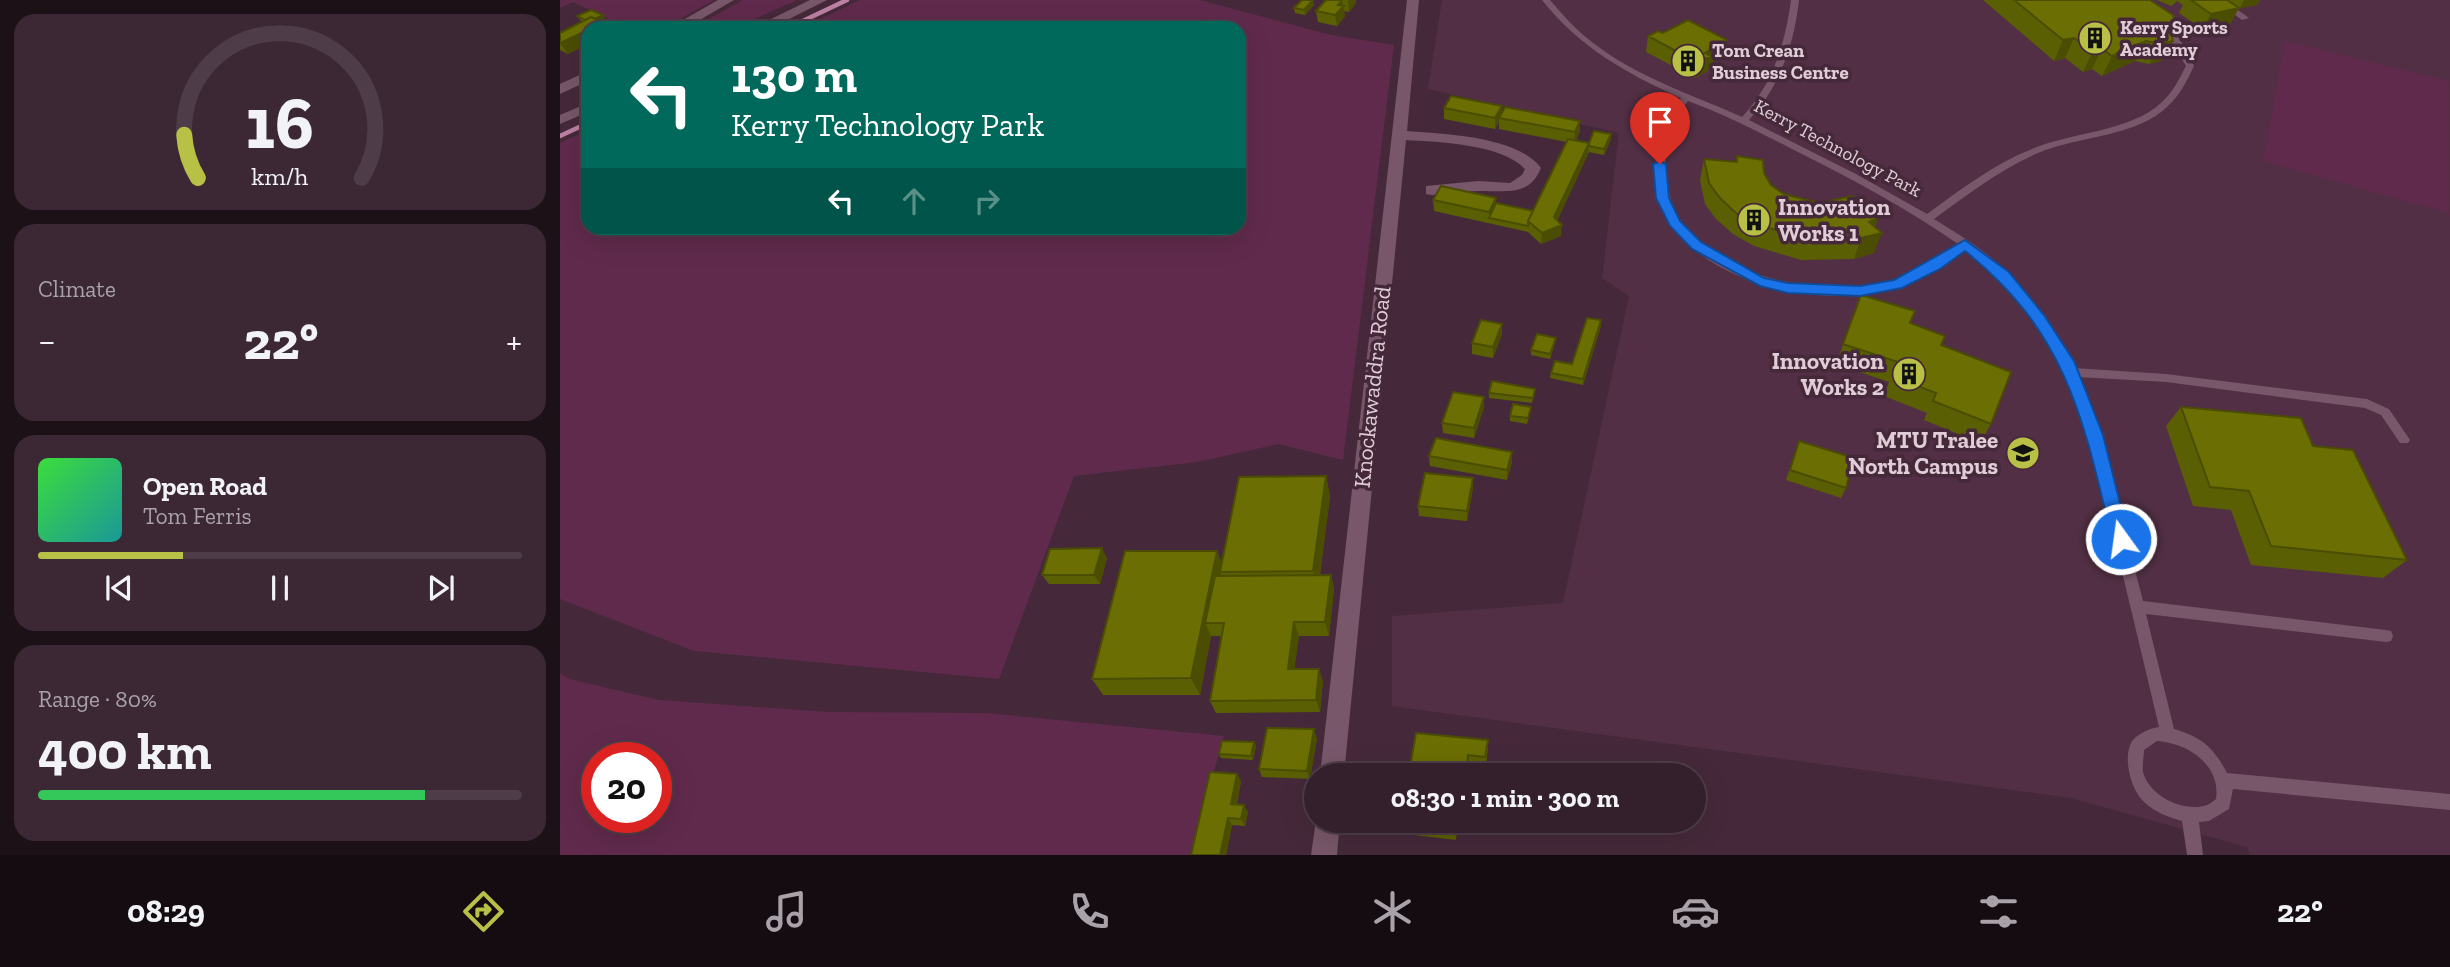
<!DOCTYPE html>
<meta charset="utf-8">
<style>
:root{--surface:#341f2c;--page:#3c2734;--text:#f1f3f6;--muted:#a9a2a9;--line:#4e3d48;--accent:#b9c046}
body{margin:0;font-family:"Zilla Slab",serif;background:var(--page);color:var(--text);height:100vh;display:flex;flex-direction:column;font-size:26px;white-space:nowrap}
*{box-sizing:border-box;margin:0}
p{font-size:23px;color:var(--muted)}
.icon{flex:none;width:38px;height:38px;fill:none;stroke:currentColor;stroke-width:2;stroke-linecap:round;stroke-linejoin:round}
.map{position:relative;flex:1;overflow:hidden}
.side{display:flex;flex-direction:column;gap:14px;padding:14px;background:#1d1118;width:560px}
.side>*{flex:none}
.guide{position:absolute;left:21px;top:21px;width:665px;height:214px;border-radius:21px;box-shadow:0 7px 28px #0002,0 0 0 2px var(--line);background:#00695c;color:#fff;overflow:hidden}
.speed{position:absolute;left:21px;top:742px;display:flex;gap:14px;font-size:35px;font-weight:700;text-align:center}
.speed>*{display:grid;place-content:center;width:91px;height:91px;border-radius:50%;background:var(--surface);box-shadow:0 7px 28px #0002,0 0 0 2px var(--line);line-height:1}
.speed .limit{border:10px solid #d22;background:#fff;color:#111}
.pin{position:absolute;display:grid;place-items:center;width:60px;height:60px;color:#fff;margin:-72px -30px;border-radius:50% 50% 50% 0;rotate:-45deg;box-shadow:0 0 7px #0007}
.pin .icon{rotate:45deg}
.me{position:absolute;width:77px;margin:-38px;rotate:346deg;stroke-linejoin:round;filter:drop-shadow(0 0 5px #0008)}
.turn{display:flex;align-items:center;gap:24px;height:147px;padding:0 35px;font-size:32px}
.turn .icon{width:91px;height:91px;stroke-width:2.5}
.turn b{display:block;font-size:49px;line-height:60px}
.lanes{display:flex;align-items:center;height:66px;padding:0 35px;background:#0003;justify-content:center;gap:35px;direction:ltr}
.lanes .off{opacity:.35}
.big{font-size:52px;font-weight:700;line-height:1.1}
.side .tile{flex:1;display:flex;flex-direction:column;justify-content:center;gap:10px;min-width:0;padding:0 24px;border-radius:21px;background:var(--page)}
.side .dial{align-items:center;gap:0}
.dial svg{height:182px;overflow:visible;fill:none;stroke:var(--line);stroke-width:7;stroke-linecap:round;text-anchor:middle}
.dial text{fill:var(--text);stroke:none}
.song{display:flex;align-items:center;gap:21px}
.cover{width:84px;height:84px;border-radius:10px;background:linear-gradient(135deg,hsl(120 70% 55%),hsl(180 70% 35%))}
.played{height:7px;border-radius:4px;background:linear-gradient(90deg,var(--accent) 30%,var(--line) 30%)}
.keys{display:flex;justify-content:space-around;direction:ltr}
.heat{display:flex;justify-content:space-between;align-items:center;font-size:38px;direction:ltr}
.charge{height:10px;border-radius:5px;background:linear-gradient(90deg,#34c759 80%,var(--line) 0)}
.trip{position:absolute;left:744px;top:763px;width:402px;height:70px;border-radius:35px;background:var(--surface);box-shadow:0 7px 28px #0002,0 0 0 2px var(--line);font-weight:700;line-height:70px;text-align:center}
.tabs{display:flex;height:112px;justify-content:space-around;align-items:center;background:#150c12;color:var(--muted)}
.tabs .icon{width:49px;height:49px}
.tabs .on{color:var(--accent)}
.tabs b{font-size:32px;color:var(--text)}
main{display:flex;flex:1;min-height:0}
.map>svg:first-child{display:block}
</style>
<main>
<section class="side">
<div class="tile dial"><svg viewBox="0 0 100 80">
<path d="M14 69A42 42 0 1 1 86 69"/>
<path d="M14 69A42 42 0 0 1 8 50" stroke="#b9c046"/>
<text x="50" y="56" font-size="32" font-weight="700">16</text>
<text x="50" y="72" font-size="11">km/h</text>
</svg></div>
<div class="tile"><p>Climate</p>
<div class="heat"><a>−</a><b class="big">22°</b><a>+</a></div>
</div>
<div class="tile">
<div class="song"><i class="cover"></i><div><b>Open Road</b><p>Tom Ferris</p></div></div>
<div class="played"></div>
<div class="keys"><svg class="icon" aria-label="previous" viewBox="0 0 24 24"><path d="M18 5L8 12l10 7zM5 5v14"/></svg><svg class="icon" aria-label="pause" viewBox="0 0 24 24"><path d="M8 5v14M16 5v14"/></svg><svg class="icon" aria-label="next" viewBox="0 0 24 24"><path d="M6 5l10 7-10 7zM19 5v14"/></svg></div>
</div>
<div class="tile"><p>Range · 80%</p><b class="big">400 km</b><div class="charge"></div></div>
</section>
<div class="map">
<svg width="1890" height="855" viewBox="0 0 1890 855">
<rect width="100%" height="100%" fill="#45293a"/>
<path fill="#522f44" d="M882 0H1890V855H1690L1687 847 1511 798 832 706V616L1003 603 1069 296 1042 278 1059 133 868 89Z"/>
<path fill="#602a4c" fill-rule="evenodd" d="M0 0H154L104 28H68L13 2 0 8Z
M183 0H237L174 28H132Z
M300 0H640L771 35 834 45 783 460 719 444 637 462 514 476 439 679 134 651 0 599V143L28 130V228H679V28H241Z
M1725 41 1889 81V213L1703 161Z
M0 673 9 679 99 700 269 712 426 713 664 736 630 855H0ZM37 758H96V817H37Z"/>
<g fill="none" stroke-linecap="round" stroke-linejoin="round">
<path stroke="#bc81a5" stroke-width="4.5" d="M228 28 287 0
M0 136 28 123"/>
<path fill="#775769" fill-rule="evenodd" d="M982 0H990C1003 15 1016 30 1032 42 1076 77 1131 94 1182 117 1213 84 1225 44 1231 0H1239C1234 45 1220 86 1189 120L1296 174 1367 214C1400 190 1434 164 1472 149 1511 132 1571 132 1602 102 1613 92 1619 79 1626 66L1605 31 1573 0C1599 0 1625 45 1634 66 1627 81 1620 95 1608 106 1577 137 1518 136 1478 153 1441 169 1407 195 1374 219 1400 235 1428 252 1449 274 1476 302 1495 334 1514 368L1606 374 1807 399 1829 409 1848 437 1850 440 1848 443H1840L1821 415 1805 408 1606 382 1517 377 1541 439 1583 601 1826 630 1831 631 1833 636 1831 641 1826 642 1586 614 1614 729C1642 737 1654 748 1667 773L1890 794V810L1673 789 1669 809 1649 821 1639 822 1643 855H1627L1622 821C1608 817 1594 812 1583 801 1571 789 1563 759 1571 743 1575 735 1590 728 1599 727 1585 668 1571 609 1557 551 1530 437 1505 321 1405 249 1377 269 1348 287 1314 293 1254 304 1161 284 1121 236 1109 222 1103 205 1098 188 1090 155 1102 124 1121 98 1067 74 1019 47 982 0ZM1128 101C1163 114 1197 131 1230 148 1288 177 1345 207 1398 244 1372 262 1343 281 1311 286 1249 295 1141 273 1113 208 1111 201 1110 194 1108 187 1100 156 1110 126 1128 101ZM1597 741C1628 743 1661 765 1656 799 1653 801 1650 804 1647 805 1624 813 1589 796 1583 772 1582 766 1584 756 1584 750Z
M1655 0H1664L1689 18 1682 20Z"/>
<path fill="#775769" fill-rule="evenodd" d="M158 0H174L126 28H109Z
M847 0H859L847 131C884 134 957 136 981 168 969 198 944 190 918 191 903 191 887 194 872 195L866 194V186L918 181 950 183 962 175 965 169C942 144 879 142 846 140L784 775H760Z
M28 71V81L0 94V84Z
M756 820 780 821 777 855H751Z"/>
<path fill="#775769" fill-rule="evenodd" d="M250 0H267L211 28H193Z
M28 103V112L0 124V115Z"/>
</g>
<path fill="#5b5f03" d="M766 0H796V3L789 12 784 11 785 16 777 26 758 22 756 11Z
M1423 0H1590L1614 20 1610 28 1602 61 1589 64 1575 61 1542 76 1532 69 1523 72 1505 58 1494 61Z
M1597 0H1667L1679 8 1670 24 1642 29 1619 13 1623 5 1617 1 1615 3 1611 6Z
M1668 0H1700L1697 5 1680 8Z
M754 5 745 15 735 13 734 8Z
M17 16 47 21 28 28V44L8 54 0 50V33L22 22Z
M1103 33 1167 40 1164 55 1149 64 1148 71 1135 78 1086 52 1088 36Z
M884 108 942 113 1020 131 1016 140 1029 143 1051 139 1044 155 1029 152 997 221 1001 236 981 244 968 232 874 211 873 200 936 203 973 211 1007 142 939 129V122L935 129 884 119Z
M1177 156 1204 173 1211 185 1224 194 1318 218 1315 227 1314 253 1294 259 1241 260 1194 246 1173 234 1156 219 1145 204 1140 180 1144 159 1176 162Z
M1301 295 1350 323 1381 345 1431 424 1420 443 1364 420 1367 413 1324 396 1329 382 1276 364Z
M1041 320V326L1023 385 990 378 991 373 1012 364Z
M942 334 933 358 912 354V343Z
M996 338 995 343 990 359 971 355V350Z
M975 389 972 403 929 398V393Z
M924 397V407L914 438 883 433 882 423Z
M1621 407 1753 446 1847 560 1823 578 1691 565 1671 510 1633 506 1606 426Z
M970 412 967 424 950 421V416Z
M1239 441 1286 488 1281 498 1226 480Z
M869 456 952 462 947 480 870 466Z
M766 476 770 496 760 575H771L774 589 769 636H739L734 669 763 681 760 712 656 713 650 701 661 636H651L640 695H543L532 679Z
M913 488 907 521 859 516 858 506Z
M547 558 540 584H489L482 575Z
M757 738 750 779 702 777 699 769Z
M694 742 696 746 693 760 661 758 659 754Z
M928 748 926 765 909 763 907 775H851L850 767Z
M677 774 681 781 677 804 688 812 685 826 672 825 666 855H631Z
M836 821H898L896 840 837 833 836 826Z"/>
<path fill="#4a4d02" d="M753 0 754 5 745 15 744 10Z
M782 0 785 16 777 26 775 15 778 5Z
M789 0H796V3L789 12 788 1Z
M1684 0H1700L1697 5 1680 8Z
M1679 8 1670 24 1642 29 1651 14Z
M43 15 47 21 33 27 30 22Z
M45 23 49 28H31Z
M28 30V44L8 54 0 43Z
M1514 38 1505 58 1494 61 1503 40Z
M1167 40 1164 55 1149 64 1148 71 1135 78 1138 63 1145 53Z
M1586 41 1575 61 1542 76 1552 56Z
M1613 41 1602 61 1589 64 1600 44Z
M1542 49 1532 69 1523 72 1533 51Z
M942 106V117L939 118V122L935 129V118Z
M1020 121V131L1014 143 1015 132Z
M1051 134V139L1044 155V149Z
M1029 143 1028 154 994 228V217Z
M936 198V209L929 218V212Z
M1318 218 1312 235 1322 233 1314 253 1294 259 1301 238 1309 222Z
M1002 225 1001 236 981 244 982 233Z
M1041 320V326L1023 385V379Z
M942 324V334L933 358V347Z
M924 397V407L914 438V428Z
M952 452V462L947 480V470Z
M766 476 770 496 758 589 753 571Z
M913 478V488L907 521V511Z
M542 548 547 558 540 584 534 575Z
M657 551 665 569 660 572 663 578 645 623 651 636 640 695 631 678Z
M771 575 774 589 769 636 765 622Z
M734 622 739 636 733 681 728 669Z
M759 669 763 681 760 712 756 700Z
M754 729 757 738 750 779 747 771Z
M694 742 696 746 693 760 691 756Z
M908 755 909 763 907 775H906Z
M677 774 681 781 675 812 671 804Z
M684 805 688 812 685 826 681 819Z
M668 818 672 825 666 855H660Z
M897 821H898L896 840 895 833Z"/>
<path fill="#6a6e03" stroke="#4a4d02" stroke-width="2" d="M742 0H753L744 10 734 8Z
M766 0H782L778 5 784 6 775 15 756 11Z
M1454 0H1590L1613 15 1614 20 1609 25 1613 41 1600 44 1586 41 1552 56 1542 49 1533 51 1514 38 1503 40Z
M1631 0H1667L1679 8 1651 14Z
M31 10 43 15 35 19 31 17 25 20 17 16Z
M31 17 45 23 31 28H28V30L0 43V33Z
M1128 20 1167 40 1145 53 1151 56 1138 63 1088 36 1098 31 1103 33Z
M891 96 942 106 935 118 884 108Z
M945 107 1020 121 1015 132 939 118Z
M1034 131 1051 134 1044 149 1029 146V143Z
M1008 139 1029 143 994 217 1002 225 982 233 968 221Z
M1177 156 1203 160 1204 173 1211 185 1224 194 1259 203 1292 196 1318 218 1309 222 1322 233 1301 238 1247 239 1199 225 1177 214 1160 198 1149 183 1144 159 1177 162Z
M881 186 936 198 929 212 873 200Z
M936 203 973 211 968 221V226L929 218Z
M1301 295 1355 311 1350 323 1385 336 1381 345 1451 372 1431 424 1373 401 1376 393 1332 376 1338 362 1283 344Z
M1027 318 1041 320 1023 379 991 373 995 361 1012 364Z
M921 320 942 324 933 347 912 343Z
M977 334 996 338 990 354 971 350Z
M932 381 975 389 973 398 929 393Z
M893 392 924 397 914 428 882 423Z
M953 404 971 407 968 418 950 416Z
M1621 407 1741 418 1753 446 1793 450 1847 560 1711 546 1689 491 1650 487Z
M876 438 952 452 947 470 869 456Z
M1239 441 1294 458 1286 488 1230 470Z
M865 473 913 478 907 511 858 506Z
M766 476 753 571 660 572 679 477Z
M542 548 534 575H482L490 549Z
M565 551H657L631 678 532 679Z
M771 575 765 622H734L728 669H759L756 700 650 701 664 623H645L655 576Z
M707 728 754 729 747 771 699 769Z
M856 733 928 740 925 757 908 755 906 773 850 767Z
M662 741 694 742 691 756 659 754Z
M650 772 677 774 671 804 684 805 681 819 668 818 660 855H631Z
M836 821H897L895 833 836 826Z"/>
<path fill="#1a73e8" stroke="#114b97" stroke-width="2" d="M1100 161 1106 164 1109 198 1120 221 1141 242 1204 278 1228 283 1300 286 1334 280 1405 240 1449 272 1484 315 1514 361 1543 435 1569 539 1567 544 1561 546 1552 539C1523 418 1507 333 1405 251L1380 269 1342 288 1300 296 1228 293 1200 286 1132 249 1110 226 1096 198 1093 164Z"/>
<defs>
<symbol id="building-disc" viewBox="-11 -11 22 22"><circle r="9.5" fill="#b9c046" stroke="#45293a"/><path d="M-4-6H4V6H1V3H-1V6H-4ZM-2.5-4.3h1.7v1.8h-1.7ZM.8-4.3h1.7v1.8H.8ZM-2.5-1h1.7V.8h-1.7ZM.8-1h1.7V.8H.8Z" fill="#111"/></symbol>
<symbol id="university-disc" viewBox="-11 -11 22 22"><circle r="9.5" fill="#b9c046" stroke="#45293a"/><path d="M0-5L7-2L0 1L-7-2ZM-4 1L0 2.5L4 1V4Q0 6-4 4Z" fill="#111"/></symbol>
</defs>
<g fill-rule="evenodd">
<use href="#building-disc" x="1516" y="19" width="38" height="38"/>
<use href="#building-disc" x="1109" y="42" width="38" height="38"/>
<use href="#building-disc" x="1175" y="201" width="38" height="38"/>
<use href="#building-disc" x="1330" y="355" width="38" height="38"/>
<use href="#university-disc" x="1444" y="434" width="38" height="38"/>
</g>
<g text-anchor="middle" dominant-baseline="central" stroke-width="7" stroke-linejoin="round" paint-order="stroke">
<g font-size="19" font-weight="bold" fill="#e0cdd7" stroke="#45293a" text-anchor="start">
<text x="1560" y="27">Kerry Sports<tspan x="1560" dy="22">Academy</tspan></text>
<text x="1152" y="50">Tom Crean<tspan x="1152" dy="22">Business Centre</tspan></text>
</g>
<g font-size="19" fill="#e0cdd7" stroke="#45293a">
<text transform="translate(1278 148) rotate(28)">Kerry Technology Park</text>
</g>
<g font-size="23" font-weight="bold" fill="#e0cdd7" stroke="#45293a" text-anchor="end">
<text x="1218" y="207" text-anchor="start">Innovation<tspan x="1218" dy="26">Works 1</tspan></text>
<text x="1324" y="361">Innovation<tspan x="1324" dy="26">Works 2</tspan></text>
<text x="1438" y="440">MTU Tralee<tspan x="1438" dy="26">North Campus</tspan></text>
</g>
<g font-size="23" fill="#e0cdd7" stroke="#45293a">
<text transform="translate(812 387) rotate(-84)">Knockawaddra Road</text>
</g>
</g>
</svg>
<div class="speed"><div class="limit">20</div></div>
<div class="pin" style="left:1100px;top:164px;background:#d93025"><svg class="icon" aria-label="arrive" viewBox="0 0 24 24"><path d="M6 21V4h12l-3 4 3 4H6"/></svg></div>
<svg class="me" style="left:1561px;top:539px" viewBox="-20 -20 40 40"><circle r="17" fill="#1a73e8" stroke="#fff" stroke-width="3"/><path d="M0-11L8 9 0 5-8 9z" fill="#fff"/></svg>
<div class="trip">08:30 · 1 min · 300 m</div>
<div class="guide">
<div class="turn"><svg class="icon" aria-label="left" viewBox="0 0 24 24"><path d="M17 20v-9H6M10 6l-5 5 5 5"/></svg><div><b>130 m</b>Kerry Technology Park</div></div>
<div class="lanes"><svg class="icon" aria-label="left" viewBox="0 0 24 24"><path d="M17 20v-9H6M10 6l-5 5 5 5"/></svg><svg class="icon off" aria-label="ahead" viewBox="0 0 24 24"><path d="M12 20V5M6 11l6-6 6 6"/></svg><svg class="icon off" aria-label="right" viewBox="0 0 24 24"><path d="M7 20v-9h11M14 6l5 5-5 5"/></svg></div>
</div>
</div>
</main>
<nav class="tabs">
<b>08:29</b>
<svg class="icon on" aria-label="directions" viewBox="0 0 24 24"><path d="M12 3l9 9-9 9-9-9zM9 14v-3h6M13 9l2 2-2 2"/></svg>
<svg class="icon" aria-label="music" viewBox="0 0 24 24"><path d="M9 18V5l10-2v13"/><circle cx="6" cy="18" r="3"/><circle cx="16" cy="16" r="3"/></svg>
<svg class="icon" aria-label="phone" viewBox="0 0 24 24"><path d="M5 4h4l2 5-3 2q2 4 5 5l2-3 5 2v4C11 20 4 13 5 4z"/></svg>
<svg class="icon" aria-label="climate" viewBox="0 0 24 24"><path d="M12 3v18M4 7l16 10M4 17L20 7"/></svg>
<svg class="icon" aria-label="car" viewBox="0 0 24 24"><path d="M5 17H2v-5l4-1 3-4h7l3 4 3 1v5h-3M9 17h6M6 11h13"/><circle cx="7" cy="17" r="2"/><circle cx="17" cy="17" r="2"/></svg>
<svg class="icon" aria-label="filters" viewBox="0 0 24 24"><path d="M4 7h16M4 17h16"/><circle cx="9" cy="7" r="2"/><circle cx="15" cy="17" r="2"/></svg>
<b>22°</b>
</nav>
